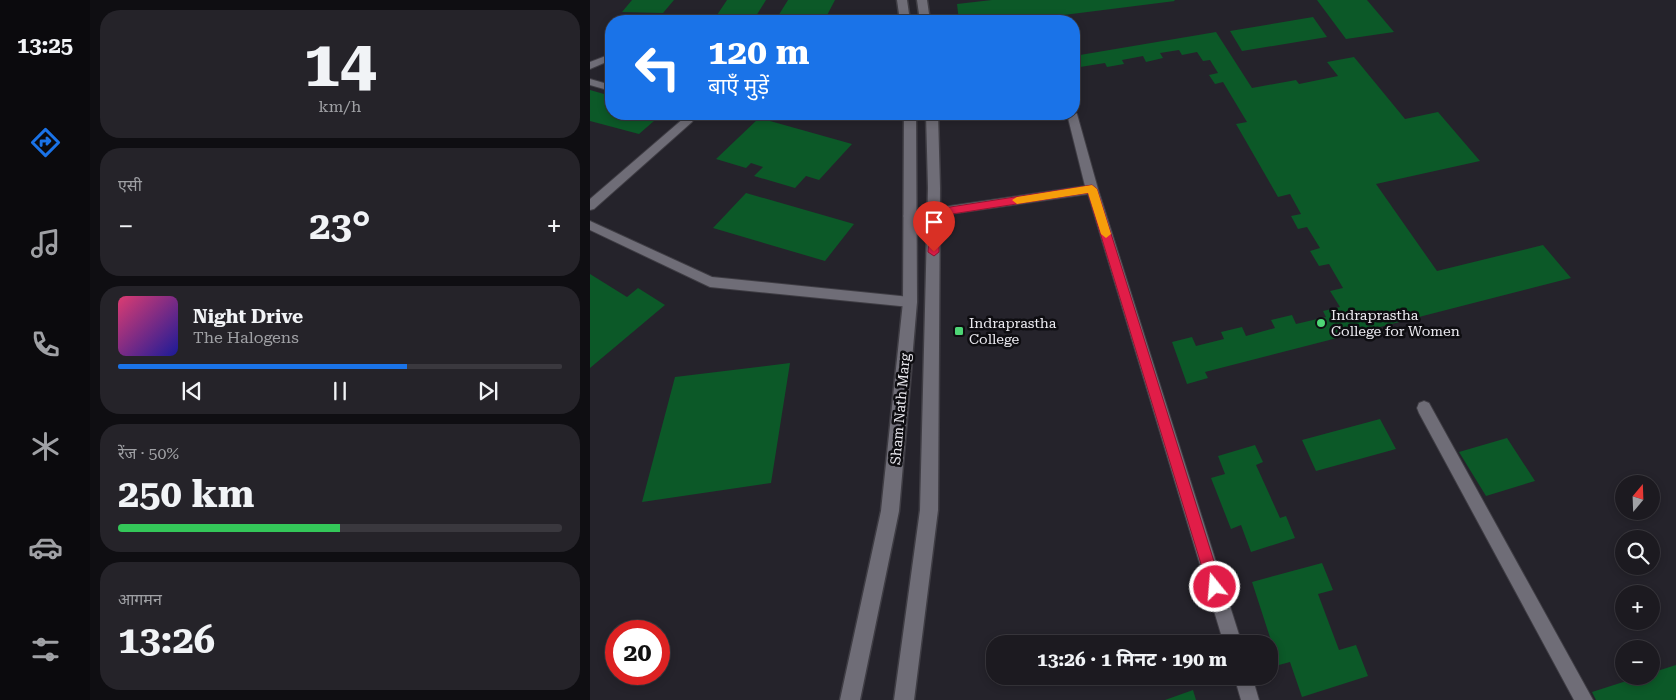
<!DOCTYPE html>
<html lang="hi">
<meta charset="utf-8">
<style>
:root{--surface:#1c1a20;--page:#252329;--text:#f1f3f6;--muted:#a0a1a5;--line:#3a383e;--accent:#1a73e8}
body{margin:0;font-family:"Roboto Serif","Noto Sans Devanagari",serif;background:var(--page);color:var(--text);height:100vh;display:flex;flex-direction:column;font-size:19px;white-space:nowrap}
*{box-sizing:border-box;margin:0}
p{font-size:16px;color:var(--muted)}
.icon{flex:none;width:28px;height:28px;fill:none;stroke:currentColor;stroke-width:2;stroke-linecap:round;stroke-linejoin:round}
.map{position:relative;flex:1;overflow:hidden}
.drawer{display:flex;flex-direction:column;gap:10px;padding:10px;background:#0f0e12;width:500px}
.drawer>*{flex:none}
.guide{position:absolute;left:15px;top:15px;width:475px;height:105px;border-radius:20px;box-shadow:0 2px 8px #0003,0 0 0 1px var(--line);background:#1a73e8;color:#fff;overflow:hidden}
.needle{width:32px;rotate:19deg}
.fabs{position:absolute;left:1025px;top:475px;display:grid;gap:10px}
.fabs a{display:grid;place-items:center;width:45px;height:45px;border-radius:50%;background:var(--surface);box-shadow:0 2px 8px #0003,0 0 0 1px var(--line);font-size:25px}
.speed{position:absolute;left:15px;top:620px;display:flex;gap:10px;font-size:25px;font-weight:700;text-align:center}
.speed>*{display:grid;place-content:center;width:65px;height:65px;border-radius:50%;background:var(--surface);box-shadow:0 2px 8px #0003,0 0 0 1px var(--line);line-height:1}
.speed .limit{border:8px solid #d22;background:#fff;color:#111}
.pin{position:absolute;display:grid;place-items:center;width:42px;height:42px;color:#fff;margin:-51px -21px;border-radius:50% 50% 50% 0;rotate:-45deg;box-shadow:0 0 5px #0007}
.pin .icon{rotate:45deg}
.me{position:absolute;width:55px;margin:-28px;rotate:343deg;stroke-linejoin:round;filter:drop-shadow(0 0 4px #0008)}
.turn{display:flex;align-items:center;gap:18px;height:105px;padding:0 20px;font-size:22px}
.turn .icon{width:65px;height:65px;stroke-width:2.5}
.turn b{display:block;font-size:35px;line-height:42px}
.big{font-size:38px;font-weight:700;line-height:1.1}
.drawer .tile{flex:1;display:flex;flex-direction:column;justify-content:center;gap:8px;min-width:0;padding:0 18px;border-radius:20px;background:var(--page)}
.drawer .dial{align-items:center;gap:0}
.dial b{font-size:65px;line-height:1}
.song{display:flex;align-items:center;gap:15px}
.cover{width:60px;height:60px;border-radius:8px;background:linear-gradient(135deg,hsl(340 70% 55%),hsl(240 70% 35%))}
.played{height:5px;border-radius:2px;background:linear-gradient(90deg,var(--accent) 65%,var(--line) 65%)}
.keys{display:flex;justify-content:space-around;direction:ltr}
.heat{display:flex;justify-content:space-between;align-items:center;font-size:28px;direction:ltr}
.charge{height:8px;border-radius:4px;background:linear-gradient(90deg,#34c759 50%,var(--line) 0)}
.trip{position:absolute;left:396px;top:635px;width:292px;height:50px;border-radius:20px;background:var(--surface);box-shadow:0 2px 8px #0003,0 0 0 1px var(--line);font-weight:700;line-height:50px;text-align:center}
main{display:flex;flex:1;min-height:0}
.tab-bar{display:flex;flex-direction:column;width:90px;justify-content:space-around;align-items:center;background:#0b0a0d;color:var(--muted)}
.tab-bar .icon{width:35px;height:35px}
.tab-bar .on{color:var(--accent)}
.tab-bar b{font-size:22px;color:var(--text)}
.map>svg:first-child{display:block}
</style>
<main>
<nav class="tab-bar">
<b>13:25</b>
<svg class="icon on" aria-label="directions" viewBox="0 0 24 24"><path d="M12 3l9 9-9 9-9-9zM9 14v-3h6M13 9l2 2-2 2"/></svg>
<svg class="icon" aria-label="music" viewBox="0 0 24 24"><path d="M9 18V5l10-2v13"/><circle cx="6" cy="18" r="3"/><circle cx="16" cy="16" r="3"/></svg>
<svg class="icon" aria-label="phone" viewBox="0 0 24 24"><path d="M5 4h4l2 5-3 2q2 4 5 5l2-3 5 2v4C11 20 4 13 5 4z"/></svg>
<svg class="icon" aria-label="climate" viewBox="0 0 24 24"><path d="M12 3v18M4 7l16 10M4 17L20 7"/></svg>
<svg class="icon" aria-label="car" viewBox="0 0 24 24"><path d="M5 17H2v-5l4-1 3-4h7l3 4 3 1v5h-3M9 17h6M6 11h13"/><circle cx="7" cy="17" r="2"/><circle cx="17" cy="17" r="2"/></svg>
<svg class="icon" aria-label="filters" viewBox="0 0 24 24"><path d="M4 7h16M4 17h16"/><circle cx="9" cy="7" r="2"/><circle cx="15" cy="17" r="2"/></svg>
</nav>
<section class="drawer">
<div class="tile dial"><b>14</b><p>km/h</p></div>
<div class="tile"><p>एसी</p>
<div class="heat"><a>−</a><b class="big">23°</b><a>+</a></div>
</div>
<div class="tile">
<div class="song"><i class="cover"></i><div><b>Night Drive</b><p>The Halogens</p></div></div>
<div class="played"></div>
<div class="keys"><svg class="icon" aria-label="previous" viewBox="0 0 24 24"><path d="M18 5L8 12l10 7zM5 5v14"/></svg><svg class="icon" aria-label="pause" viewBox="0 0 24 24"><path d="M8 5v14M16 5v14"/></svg><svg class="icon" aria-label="next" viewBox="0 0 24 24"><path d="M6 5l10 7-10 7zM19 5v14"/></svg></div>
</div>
<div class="tile"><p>रेंज · 50%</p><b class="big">250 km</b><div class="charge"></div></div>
<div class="tile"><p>आगमन</p><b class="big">13:26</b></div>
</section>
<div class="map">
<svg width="1086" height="700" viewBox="0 0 1086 700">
<rect width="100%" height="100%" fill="#25232b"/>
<path fill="#0c5928" d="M42 0H84L73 13 32 12Z
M137 0H176L166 16 127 15Z
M198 0H245L234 21H185Z
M402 0H584L585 1 425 21H369L367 4Z
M727 0H777L804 32 756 39Z
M723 17 737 37 652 51 640 31Z
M626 32 662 88 706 80 709 84 748 76 737 62 764 57 815 119 848 112 890 161 786 184 847 271 953 245 981 278 615 372 618 378 597 384 582 342 602 337 606 346 634 339 631 332 652 327 656 336 685 328 681 320 702 315 706 324 736 317 733 311 750 307 740 291 753 288 739 264 729 266 720 251 730 248 717 227 708 229 701 216 711 214 700 194 688 197 646 124 657 122 633 82 625 84 619 75 628 73 620 60 613 61 607 52 592 55 589 50 570 53 573 58 556 62 553 56 532 60 534 64 517 67 515 63 484 68V56Z
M0 90 21 96V114H72L49 134 0 121Z
M169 118 262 144 229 180 216 176 205 188 164 176 173 167 161 163 156 168 126 159Z
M156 193 264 224 235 261 123 228Z
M0 274 37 297 48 288 75 305 0 368Z
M200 363 181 483 52 502 85 377Z
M790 419 806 449 726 471 712 440Z
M917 438 945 481 896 496 869 452Z
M665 445 673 462 666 465 690 518 696 516 705 538 661 552 651 525 641 529 621 478 635 474 628 456Z
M732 563 743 590 728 594 749 650 766 645 778 676 712 697 700 662 689 665 662 582Z
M1086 665V700H1006L1002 692 1052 676H1061V673Z
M603 690 606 700H575Z"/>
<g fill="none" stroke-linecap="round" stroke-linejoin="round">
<defs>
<path id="lane" d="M21 54V60L0 69V62Z
M0 79 21 85V91L0 85Z
M484 111 487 114 508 189 652 644H634L498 194 319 220 313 216 319 212 495 186 477 114H484Z
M96 114H106L102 122 4 209 0 210V199L94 118Z
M0 221 122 277 320 297 325 298 327 302 325 306 320 307 120 287 0 230Z
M834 401 839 403 1003 700H984L829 413 827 408 829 403Z
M644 676H662L669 700H651Z"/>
<path id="secondary" d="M307 0H317L320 21H310Z
M327 0H337L340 21H330Z
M314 114H326L327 302 309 511 270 700H250L291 511 313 302Z
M336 114H348L350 188 348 510 324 700H304L330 510 338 188Z"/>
</defs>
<use href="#lane" stroke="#3f3d44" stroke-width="2"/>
<use href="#secondary" stroke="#3f3d44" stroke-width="3"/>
<use href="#lane" fill="#6f6d77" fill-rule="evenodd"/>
<use href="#secondary" fill="#6f6d77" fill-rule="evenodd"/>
</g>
<path fill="#e11d48" stroke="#92132f" d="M502 185 507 189 632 587 630 592 625 594 620 592 618 587 498 193 349 216V252L344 256 338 252 341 210Z"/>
<path fill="#f59e0b" d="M502 185 507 189 521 234 516 238 511 234 498 193 427 204 422 200 427 197Z"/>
<g fill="#4ed676" stroke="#0e0d11" stroke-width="2">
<circle cx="731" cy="323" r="5"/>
<rect x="364" y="326" width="10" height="10" rx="2.5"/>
</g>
<g text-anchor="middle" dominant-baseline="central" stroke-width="5" stroke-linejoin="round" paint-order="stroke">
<g font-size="14" fill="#ebeaf0" stroke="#0e0d11" text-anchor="start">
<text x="741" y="315">Indraprastha<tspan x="741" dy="16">College for Women</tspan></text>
<text x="379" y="323">Indraprastha<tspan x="379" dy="16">College</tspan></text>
</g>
<g font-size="14" fill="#ebeaf0" stroke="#0e0d11">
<text transform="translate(310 409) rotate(-85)">Sham Nath Marg</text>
</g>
</g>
</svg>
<div class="fabs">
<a><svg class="needle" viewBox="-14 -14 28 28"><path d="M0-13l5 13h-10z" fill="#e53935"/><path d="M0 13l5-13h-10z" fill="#a0a1a5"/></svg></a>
<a><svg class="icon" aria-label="search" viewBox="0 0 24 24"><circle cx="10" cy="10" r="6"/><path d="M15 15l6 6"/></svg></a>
<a>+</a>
<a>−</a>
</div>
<div class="speed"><div class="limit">20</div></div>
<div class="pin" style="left:344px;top:252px;background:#d93025"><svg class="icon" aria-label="arrive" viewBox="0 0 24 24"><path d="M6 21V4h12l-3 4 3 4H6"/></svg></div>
<svg class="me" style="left:625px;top:587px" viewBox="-20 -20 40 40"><circle r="17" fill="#e11d48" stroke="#fff" stroke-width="3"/><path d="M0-11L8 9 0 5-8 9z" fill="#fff"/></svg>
<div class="trip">13:26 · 1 मिनट · 190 m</div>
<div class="guide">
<div class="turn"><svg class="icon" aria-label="left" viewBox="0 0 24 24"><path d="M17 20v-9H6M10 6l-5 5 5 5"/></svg><div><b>120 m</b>बाएँ मुड़ें</div></div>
</div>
</div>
</main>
